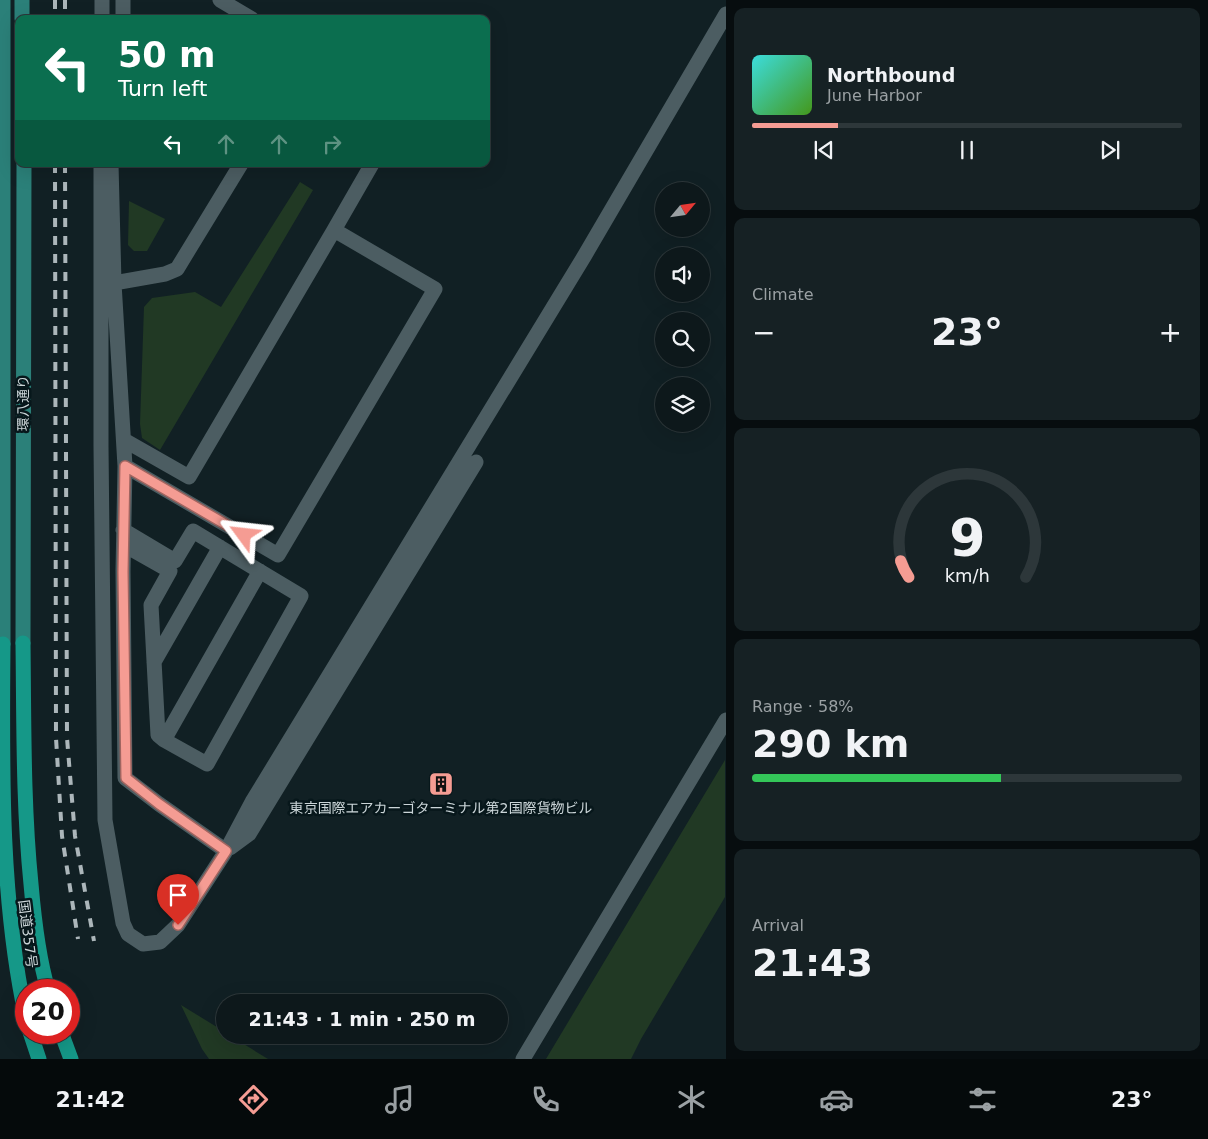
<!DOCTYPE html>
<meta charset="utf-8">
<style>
:root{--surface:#0d181b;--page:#162124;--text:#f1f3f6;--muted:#9aa0a3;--line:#2d373a;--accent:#f59c93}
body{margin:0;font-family:"DejaVu Sans","Noto Sans JP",sans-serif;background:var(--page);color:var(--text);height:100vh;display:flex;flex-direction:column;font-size:19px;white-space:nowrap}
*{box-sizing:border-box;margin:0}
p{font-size:16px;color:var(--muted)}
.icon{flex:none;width:28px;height:28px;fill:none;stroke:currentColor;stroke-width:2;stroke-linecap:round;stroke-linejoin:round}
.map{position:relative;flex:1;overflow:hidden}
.details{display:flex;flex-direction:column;gap:8px;padding:8px;background:#070d0f;width:482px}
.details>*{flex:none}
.banner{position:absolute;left:15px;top:15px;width:475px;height:152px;border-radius:10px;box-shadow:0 5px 20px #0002,0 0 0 1px var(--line);background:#0b6e4f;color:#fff;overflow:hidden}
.needle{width:32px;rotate:61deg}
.controls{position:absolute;left:655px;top:182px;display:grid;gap:10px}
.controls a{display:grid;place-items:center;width:55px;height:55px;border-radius:50%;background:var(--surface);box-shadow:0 5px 20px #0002,0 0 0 1px var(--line);font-size:25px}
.speed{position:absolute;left:15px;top:979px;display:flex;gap:10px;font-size:25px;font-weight:700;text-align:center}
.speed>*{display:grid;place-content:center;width:65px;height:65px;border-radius:50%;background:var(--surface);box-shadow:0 5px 20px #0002,0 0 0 1px var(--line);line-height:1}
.speed .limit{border:8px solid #d22;background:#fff;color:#111}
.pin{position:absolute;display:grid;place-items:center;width:42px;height:42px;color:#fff;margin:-51px -21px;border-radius:50% 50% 50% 0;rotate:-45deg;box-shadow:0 0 5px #0007}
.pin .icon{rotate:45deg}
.me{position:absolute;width:55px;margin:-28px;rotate:300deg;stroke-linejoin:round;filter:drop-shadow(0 0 4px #0008)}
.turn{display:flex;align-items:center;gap:18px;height:105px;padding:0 20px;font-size:22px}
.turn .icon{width:65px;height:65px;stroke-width:2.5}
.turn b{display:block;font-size:35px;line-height:42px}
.lanes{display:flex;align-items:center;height:48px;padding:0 20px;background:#0003;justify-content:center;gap:25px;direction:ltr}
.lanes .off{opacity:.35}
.big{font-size:38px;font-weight:700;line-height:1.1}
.details .tile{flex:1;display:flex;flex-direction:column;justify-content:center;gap:8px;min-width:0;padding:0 18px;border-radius:10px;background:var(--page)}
.details .dial{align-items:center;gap:0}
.dial svg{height:130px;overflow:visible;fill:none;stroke:var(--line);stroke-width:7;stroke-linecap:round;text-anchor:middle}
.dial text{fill:var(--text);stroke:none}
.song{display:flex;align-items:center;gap:15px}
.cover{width:60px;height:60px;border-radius:8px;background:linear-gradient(135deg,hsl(180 70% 55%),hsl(100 70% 35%))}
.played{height:5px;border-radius:2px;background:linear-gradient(90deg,var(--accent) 20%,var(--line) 20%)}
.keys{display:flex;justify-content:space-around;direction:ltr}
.heat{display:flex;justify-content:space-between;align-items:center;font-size:28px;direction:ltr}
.charge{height:8px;border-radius:4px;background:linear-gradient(90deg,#34c759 58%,var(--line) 0)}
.trip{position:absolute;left:216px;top:994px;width:292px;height:50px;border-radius:25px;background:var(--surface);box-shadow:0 5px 20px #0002,0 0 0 1px var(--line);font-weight:700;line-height:50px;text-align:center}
.menu{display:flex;height:80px;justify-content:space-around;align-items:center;background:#050a0b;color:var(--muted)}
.menu .icon{width:35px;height:35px}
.menu .current{color:var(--accent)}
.menu b{font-size:22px;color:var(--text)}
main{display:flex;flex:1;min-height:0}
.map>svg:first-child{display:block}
</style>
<main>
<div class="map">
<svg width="726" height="1059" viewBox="0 0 726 1059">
<rect width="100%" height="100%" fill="#112024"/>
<path fill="#213924" d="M300 182 313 190 160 450 142 438 140 424 144 307 152 298 195 292 221 307Z
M129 201 165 219 147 251H134L128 245Z
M725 760V897L641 1039 631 1059H546Z
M181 1005 225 1032V1035H229L268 1059H209L202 1049Z"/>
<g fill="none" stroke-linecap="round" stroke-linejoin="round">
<path stroke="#4c5d62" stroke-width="15" d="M220 0 252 19
M102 19V0
M123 19V0
M101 164V446L105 820 123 923 128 934 143 944 160 942 178 925 226 851 159 804 125 778 123 571 125 466 114 283 111 164
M334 230 372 164
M114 283 165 274 177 269 241 164
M124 440 189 477 334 230 435 289 278 555 125 466
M123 530 175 561 193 531 301 596 207 764 164 740 158 735 151 605 170 571 124 545
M154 662 220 547
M164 740 260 571
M230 848 249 834 476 462
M226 851 252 802 585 255 726 14
M523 1059 726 720"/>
<path stroke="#2b8079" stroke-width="15" d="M22 0V19
M23 643 24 164
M3 644V0"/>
<path stroke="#159888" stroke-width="15" d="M23 643C24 724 23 804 31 884 34 919 38 956 48 990
M3 644C2 768 0 897 26 1018
M30 1032 39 1059
M61 1032 71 1059"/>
<path stroke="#acb6ba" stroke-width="4" stroke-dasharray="9 9" stroke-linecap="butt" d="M55 0V19
M65 0V19
M55 164 56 738 62 836 78 939
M65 164 67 738 75 836 94 941"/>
</g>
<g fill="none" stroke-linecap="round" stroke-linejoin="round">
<defs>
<path id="route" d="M178 925 226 851 159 804 126 778 123 572 125 466 244 535"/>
</defs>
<use href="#route" stroke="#9f6560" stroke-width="12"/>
<use href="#route" stroke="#f59c93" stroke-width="9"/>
</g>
<defs>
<symbol id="building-square" viewBox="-11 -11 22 22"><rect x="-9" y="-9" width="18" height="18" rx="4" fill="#f59c93" stroke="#07171b"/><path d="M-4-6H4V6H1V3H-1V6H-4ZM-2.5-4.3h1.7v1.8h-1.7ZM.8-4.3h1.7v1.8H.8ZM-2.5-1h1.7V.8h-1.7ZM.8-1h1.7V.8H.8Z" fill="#111"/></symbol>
</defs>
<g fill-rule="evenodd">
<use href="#building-square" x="427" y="770" width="28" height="28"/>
</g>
<g text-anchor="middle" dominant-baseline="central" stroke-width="5" stroke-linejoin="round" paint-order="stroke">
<g font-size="14" fill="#cbd5d8" stroke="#07171b">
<text transform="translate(23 403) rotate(-90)">環八通り</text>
<text transform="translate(28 934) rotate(83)">国道357号</text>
</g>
<g font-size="14" fill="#cbd5d8" stroke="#07171b">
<text x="441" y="808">東京国際エアカーゴターミナル第2国際貨物ビル</text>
</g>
</g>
</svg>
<div class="controls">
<a><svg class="needle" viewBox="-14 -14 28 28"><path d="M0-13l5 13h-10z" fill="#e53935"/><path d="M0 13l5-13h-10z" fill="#9aa0a3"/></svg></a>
<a><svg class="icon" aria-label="sound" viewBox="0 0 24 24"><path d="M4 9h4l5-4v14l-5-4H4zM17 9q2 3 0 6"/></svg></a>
<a><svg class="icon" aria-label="search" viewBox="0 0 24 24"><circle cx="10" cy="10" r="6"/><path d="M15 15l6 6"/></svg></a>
<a><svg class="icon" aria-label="layers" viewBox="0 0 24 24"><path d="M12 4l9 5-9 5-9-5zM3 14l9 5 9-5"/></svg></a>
</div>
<div class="speed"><div class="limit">20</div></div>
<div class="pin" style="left:178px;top:925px;background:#d93025"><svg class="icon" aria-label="arrive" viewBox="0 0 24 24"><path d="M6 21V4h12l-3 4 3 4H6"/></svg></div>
<svg class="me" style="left:244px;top:535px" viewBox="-20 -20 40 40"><path d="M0-17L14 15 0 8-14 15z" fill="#f59c93" stroke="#fff" stroke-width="4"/></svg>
<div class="trip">21:43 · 1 min · 250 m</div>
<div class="banner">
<div class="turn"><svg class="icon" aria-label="left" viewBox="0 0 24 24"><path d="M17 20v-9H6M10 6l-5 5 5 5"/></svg><div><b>50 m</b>Turn left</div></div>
<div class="lanes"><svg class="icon" aria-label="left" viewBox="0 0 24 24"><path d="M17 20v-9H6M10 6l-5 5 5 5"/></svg><svg class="icon off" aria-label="ahead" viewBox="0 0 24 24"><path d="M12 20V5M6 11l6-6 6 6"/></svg><svg class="icon off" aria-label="ahead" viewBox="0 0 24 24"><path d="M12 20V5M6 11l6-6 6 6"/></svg><svg class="icon off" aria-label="right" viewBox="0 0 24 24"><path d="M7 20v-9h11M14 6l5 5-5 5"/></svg></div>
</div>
</div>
<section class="details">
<div class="tile">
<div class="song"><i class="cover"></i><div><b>Northbound</b><p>June Harbor</p></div></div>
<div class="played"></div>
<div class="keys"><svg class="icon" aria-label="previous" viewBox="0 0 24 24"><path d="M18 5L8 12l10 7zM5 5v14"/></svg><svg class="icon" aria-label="pause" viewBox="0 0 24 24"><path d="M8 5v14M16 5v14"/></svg><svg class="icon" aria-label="next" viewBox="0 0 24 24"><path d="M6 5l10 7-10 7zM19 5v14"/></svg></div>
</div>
<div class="tile"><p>Climate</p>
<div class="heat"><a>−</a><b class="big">23°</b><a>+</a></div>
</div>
<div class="tile dial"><svg viewBox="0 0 100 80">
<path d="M14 69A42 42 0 1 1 86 69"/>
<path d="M14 69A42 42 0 0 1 9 59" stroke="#f59c93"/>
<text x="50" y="56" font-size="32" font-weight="700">9</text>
<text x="50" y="72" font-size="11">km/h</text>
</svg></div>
<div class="tile"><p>Range · 58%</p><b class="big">290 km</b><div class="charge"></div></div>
<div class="tile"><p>Arrival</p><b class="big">21:43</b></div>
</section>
</main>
<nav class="menu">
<b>21:42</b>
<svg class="icon current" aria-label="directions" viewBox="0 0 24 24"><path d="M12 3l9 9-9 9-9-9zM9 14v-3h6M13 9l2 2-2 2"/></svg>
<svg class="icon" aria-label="music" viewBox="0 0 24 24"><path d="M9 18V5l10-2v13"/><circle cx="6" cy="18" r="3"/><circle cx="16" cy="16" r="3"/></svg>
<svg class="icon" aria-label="phone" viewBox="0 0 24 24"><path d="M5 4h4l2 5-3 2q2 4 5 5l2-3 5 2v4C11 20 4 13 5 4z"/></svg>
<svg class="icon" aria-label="climate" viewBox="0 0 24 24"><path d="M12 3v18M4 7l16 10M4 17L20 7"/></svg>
<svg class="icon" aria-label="car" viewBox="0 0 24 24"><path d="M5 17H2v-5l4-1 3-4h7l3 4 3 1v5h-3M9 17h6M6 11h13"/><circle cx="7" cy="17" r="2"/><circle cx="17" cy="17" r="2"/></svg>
<svg class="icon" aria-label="filters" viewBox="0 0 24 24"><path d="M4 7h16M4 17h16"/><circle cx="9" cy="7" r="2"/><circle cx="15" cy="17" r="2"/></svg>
<b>23°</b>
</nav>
